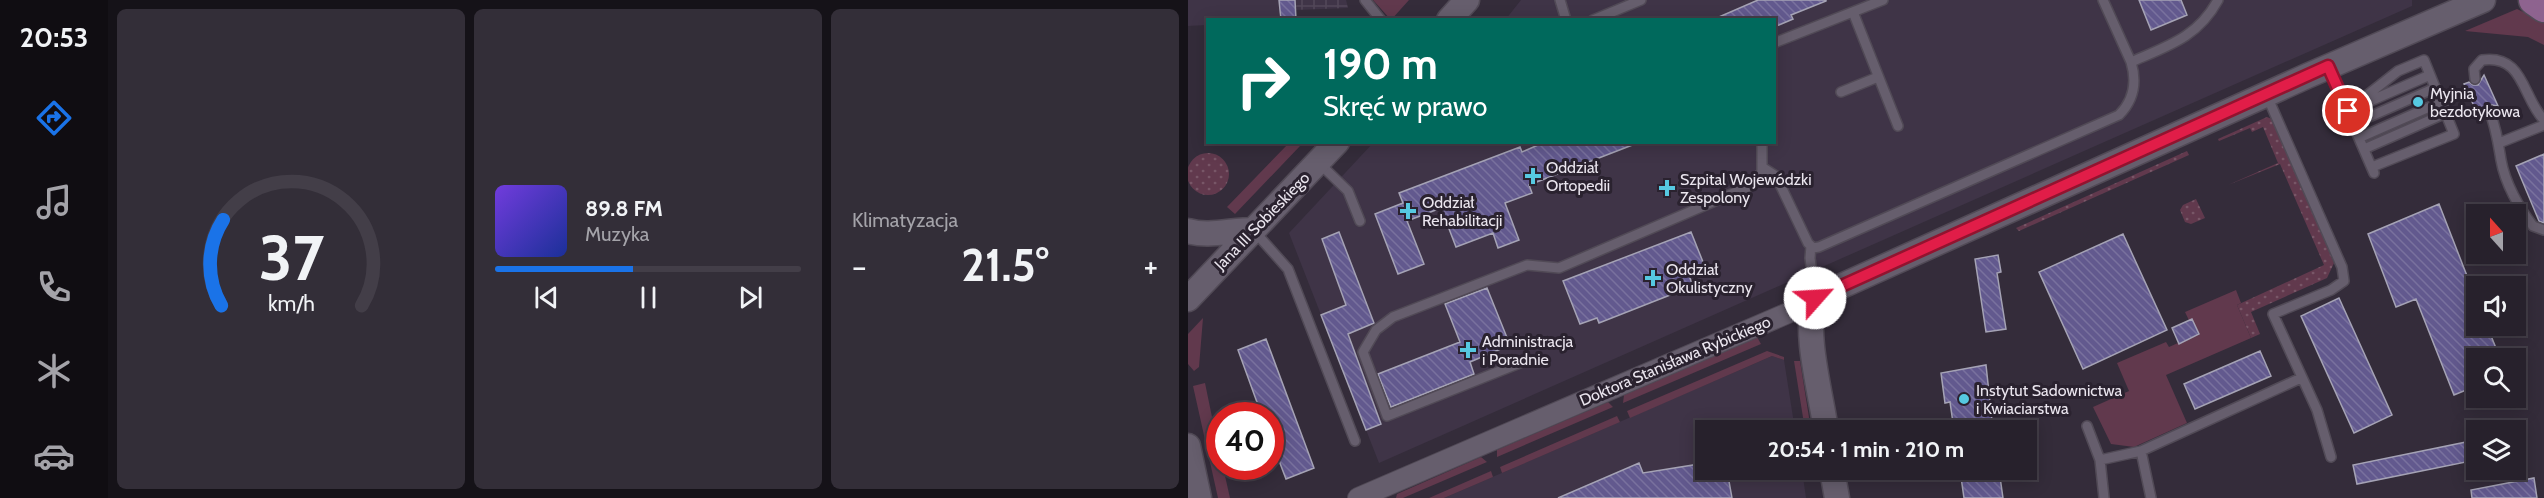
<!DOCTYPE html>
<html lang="pl">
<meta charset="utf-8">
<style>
:root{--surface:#27212c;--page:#332e38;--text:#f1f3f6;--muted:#a4a3a9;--line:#433e48;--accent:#1a73e8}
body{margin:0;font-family:Cabin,sans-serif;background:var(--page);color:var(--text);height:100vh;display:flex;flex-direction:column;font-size:22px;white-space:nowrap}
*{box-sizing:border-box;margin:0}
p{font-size:20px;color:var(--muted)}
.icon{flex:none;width:33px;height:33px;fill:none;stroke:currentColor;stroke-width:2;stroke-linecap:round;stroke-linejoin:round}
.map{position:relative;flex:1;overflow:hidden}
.sheet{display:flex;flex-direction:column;gap:9px;padding:9px;background:#151218;width:1080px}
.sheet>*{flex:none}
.top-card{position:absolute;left:18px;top:18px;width:570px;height:126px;border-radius:0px;box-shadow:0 3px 15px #0003,0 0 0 2px var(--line);background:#00695c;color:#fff;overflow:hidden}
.needle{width:39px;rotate:339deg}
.fabs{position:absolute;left:1278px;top:204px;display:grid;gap:12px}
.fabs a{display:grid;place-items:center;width:60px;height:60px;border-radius:0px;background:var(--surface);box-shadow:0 3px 15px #0003,0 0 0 2px var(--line);font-size:30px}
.speed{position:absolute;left:18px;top:402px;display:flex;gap:12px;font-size:30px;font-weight:700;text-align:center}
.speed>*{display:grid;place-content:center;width:78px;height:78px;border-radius:50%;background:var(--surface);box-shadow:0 3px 15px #0003,0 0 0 2px var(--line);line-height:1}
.speed .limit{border:9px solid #d22;background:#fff;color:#111}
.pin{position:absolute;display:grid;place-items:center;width:51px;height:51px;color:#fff;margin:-26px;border:3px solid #fff;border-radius:50%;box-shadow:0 2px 6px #0007}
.me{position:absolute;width:66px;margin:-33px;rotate:64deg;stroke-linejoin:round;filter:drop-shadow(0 0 4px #0008)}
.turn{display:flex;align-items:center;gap:21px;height:126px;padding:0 18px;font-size:27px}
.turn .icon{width:78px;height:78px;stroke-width:2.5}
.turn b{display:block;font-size:42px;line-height:51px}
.big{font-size:45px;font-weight:800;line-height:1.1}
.sheet .tile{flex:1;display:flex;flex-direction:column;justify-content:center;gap:9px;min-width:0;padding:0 21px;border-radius:9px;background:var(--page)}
.sheet .dial{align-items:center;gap:0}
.dial svg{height:156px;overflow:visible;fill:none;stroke:var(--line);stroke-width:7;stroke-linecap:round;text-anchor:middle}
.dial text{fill:var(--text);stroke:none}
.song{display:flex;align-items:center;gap:18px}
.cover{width:72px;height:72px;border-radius:9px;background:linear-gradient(135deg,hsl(260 70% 55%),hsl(230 70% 35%))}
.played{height:6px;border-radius:3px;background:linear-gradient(90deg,var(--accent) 45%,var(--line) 45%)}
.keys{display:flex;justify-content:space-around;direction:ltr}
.heat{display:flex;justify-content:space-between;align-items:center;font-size:33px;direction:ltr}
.sheet .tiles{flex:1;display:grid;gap:9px;grid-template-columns:repeat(3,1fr)}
.trip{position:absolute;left:507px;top:420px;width:342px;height:60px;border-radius:0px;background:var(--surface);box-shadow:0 3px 15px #0003,0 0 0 2px var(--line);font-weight:800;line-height:60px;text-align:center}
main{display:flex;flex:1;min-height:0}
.tabs{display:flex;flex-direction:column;width:108px;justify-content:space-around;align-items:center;background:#100d12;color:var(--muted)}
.tabs .icon{width:42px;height:42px}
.tabs .selected{color:var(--accent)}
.tabs b{font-size:27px;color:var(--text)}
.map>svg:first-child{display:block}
</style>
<main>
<nav class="tabs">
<b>20:53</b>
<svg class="icon selected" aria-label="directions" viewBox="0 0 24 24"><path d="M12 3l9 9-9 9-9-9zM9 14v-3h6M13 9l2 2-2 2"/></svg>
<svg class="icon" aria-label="music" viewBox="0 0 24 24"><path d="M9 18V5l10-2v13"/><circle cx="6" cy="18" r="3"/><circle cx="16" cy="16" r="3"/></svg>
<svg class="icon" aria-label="phone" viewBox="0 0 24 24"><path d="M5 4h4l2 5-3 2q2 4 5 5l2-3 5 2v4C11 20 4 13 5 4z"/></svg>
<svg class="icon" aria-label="climate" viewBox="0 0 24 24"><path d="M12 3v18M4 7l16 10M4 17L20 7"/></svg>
<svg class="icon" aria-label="car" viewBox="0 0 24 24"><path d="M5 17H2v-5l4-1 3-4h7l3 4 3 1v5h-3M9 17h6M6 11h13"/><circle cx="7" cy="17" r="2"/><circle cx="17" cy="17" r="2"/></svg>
</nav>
<section class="sheet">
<div class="tiles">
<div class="tile dial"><svg viewBox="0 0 100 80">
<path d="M14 69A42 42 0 1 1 86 69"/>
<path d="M14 69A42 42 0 0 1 15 25" stroke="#1a73e8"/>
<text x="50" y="56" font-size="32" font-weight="700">37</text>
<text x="50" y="72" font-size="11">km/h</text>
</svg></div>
<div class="tile">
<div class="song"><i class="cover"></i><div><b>89.8 FM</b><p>Muzyka</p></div></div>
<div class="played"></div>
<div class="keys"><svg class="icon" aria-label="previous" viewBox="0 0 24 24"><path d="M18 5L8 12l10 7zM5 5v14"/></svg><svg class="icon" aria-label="pause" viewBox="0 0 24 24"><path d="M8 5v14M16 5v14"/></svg><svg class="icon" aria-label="next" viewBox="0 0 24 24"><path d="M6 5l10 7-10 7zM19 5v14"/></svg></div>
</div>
<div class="tile"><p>Klimatyzacja</p>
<div class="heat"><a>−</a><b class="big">21.5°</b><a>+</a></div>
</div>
</div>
</section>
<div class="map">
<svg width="1356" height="498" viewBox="0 0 1356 498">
<defs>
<pattern id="industrial-grid" width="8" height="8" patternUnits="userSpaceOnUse" patternTransform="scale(1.5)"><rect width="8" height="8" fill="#3f3447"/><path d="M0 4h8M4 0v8" fill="none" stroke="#524859"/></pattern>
<pattern id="garden-dots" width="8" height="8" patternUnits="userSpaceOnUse" patternTransform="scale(1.5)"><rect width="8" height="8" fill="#61394d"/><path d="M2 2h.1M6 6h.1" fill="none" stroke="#785667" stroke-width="1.8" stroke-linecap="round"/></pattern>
<pattern id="building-back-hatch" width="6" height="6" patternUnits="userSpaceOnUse" patternTransform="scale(1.5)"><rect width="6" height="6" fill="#62598e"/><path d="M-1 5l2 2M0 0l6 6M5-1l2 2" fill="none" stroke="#79719e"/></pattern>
</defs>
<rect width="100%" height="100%" fill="#342c3a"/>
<path fill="#3f3447" d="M0 0H102L103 1 91 14V19L20 20 19 25 0 26Z
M333 0H1224V6L191 463 101 233 185 143 586 142V20L318 19Z
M584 356 596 360 607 430H518V470H614L618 498H256Z"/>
<path fill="url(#industrial-grid)" d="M102 0H158L160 8 105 10Z"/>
<path fill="#61394d" d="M185 0H221L203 20Z
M1329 9 1356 22V45L1340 37 1277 31Z
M100 144 112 146 47 214 39 207Z
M1048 290 1053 303 1049 305 1063 338 978 375 999 423 946 447 923 444 905 407 941 391 929 363 978 342 981 347 1008 335 997 312Z
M15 318 11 367 6 371 0 364V334Z
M569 337 573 344 435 403 436 395Z
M579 351 596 357V360L584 356 442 418 439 411Z
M606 361H612L623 430H617Z
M17 383 31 451 32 466 35 467 42 498H30L5 386Z
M420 402 425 407 309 457V450Z
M429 416 432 422 314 473 312 467Z
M293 457 299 462 215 498H208L209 494Z
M303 471 305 477 256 498H241Z"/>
<path fill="url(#garden-dots)" d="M1079 117 1086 120 1146 263 1139 278 1063 312 1072 334 1063 338 1049 305 1136 265 1092 164 1040 185 1090 163 1075 127 1064 132 1062 128 1031 141 1030 139Z
M999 151 1001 155 831 231 828 228Z
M-1 174a21 21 0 1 1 42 0a21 21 0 1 1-42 0Z
M1008 199 1017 218 1003 224 997 222 992 210 995 205Z"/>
<path fill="url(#building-back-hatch)" stroke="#a5a3b5" stroke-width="1.5" d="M91 0H107L108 20H93Z
M570 0H638V1L603 15 605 19 586 27V20H524Z
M951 0H993L999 15 963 30Z
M1296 75 1310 106 1298 104 1295 113 1290 115 1276 84 1281 82 1285 85H1290Z
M357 142 447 144 341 185 344 193 317 203 331 240 310 248 305 233 268 247 253 208 219 221 236 264 210 274 187 214 215 203 211 193 332 147 334 152Z
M1356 154V223L1351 221 1328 166Z
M1251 204 1288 299V326H1299L1312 358H1288V386L1266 395 1228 299 1208 307 1180 234Z
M151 232 186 323 160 334 193 424 178 430 133 315 158 305 134 239Z
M503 232 517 267 500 273 505 286 411 323 409 318 392 324 375 281Z
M935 234 979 330 895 369 851 272Z
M810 255 813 272 809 273 818 329 798 332 787 259Z
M299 288 322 345 282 362 286 374 203 407 190 374 272 342 257 304Z
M1151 298 1204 415 1166 433 1113 316Z
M1004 319 1011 334 991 344 984 328Z
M78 339 126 468 98 479 82 437V416H74L50 350Z
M1072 351 1083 376 1007 409 996 384Z
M798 365 805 430H766L762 402 757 403 753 373Z
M1288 440V460L1169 484 1165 465Z
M451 463 455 473 518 463V470H539L544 498H370Z
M772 470H811L815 498H776Z
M1346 478 1349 498H1284L1283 490Z"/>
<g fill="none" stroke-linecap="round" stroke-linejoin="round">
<defs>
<path id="service" d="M177 0 193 20
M372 0 378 20
M915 0 943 62C980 46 1010 37 1030 0
M665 12 710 126
M405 20 453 0
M586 43 695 0
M1141 69 1186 173
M1287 79 1286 69 1294 60C1336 54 1334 97 1356 120
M653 92 690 77
M1079 96 1154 267 1156 281 1143 290 1085 314 1129 410 1143 457
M1173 105 1242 75
M1301 110C1308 127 1310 142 1313 160 1317 183 1331 208 1345 226L1356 230
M1159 111 1210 71 1236 60 1266 134 1184 167
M1165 124 1247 88
M1171 138 1253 102
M1311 143 1356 125
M1176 149 1258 113
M131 163 160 191 172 221
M574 167 588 176 620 243 625 248 631 247 931 115C946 100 949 82 943 62
M67 232 100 269 167 441
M623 246 622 258 627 297
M332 363 199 416 175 352 188 330 205 317 339 265 371 268 562 186 574 172V142
M899 426 912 460 953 451 1113 378
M953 451 963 498
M912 460 916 498"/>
<path id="minor" d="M170 498 600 313 627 298"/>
<path id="tertiary" d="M261 20 279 0
M0 231C20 237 43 230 65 230
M0 299 149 142
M638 430C633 394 615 331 627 298L1119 76 1295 0
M0 446 11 498
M644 470 649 498"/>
<path id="primary" d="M1346 0 1356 7"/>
</defs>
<use href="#service" stroke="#514a56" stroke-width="12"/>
<use href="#minor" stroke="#514a56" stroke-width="22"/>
<use href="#tertiary" stroke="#514a56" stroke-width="27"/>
<use href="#primary" stroke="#514a56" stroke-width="33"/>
<use href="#service" stroke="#665e6d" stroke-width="9"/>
<use href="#minor" stroke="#665e6d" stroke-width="20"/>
<use href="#tertiary" stroke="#665e6d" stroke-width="24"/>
<use href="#primary" stroke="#8e638f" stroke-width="30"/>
</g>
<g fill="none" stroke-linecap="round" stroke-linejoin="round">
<defs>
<path id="route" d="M627 298 1140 66 1160 111"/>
</defs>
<use href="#route" stroke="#92132f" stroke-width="15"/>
<use href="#route" stroke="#e11d48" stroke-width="10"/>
</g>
<g fill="#56c9e1" stroke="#2a222f" stroke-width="2">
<circle cx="1230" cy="102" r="6"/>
<path d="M342 167h6v6h6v6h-6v6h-6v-6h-6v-6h6z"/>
<path d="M476 179h6v6h6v6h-6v6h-6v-6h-6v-6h6z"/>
<path d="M217 202h6v6h6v6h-6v6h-6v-6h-6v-6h6z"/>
<path d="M462 269h6v6h6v6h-6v6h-6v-6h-6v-6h6z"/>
<path d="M277 341h6v6h6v6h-6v6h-6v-6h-6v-6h6z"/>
<circle cx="776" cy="399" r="6"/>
</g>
<g text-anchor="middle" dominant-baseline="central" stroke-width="6" stroke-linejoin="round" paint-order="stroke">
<g font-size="16" fill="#eae5ee" stroke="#2a222f" text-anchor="start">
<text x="1242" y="93">Myjnia<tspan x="1242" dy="18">bezdotykowa</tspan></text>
<text x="358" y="167">Oddział<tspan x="358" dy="18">Ortopedii</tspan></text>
<text x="492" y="179">Szpital Wojewódzki<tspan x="492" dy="18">Zespolony</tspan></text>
<text x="234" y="202">Oddział<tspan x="234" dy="18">Rehabilitacji</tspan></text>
<text x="478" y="269">Oddział<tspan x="478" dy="18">Okulistyczny</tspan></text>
<text x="294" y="341">Administracja<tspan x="294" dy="18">i Poradnie</tspan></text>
<text x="788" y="390">Instytut Sadownictwa<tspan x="788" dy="18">i Kwiaciarstwa</tspan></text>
</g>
<g font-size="16" fill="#eae5ee" stroke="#2a222f">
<text transform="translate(74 221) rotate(-46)">Jana III Sobieskiego</text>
<text transform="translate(487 361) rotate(-23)">Doktora Stanisława Rybickiego</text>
</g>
</g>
</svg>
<div class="fabs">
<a><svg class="needle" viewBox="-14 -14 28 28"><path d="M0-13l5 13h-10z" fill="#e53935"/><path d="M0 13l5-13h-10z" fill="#a4a3a9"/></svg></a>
<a><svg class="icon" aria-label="sound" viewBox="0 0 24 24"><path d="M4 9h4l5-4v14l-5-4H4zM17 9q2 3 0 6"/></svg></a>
<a><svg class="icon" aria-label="search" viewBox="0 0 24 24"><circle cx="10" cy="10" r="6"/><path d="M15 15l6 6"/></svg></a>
<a><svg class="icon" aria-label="layers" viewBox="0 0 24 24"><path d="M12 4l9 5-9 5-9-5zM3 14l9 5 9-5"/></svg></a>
</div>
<div class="speed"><div class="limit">40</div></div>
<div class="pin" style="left:1160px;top:111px;background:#d93025"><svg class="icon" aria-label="arrive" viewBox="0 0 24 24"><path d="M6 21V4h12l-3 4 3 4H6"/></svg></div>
<svg class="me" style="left:627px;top:298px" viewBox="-20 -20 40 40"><circle r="19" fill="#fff"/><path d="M0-13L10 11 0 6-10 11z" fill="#e11d48"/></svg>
<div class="trip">20:54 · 1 min · 210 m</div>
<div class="top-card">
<div class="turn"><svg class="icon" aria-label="right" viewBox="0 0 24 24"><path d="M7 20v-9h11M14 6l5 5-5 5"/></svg><div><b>190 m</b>Skręć w prawo</div></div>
</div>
</div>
</main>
